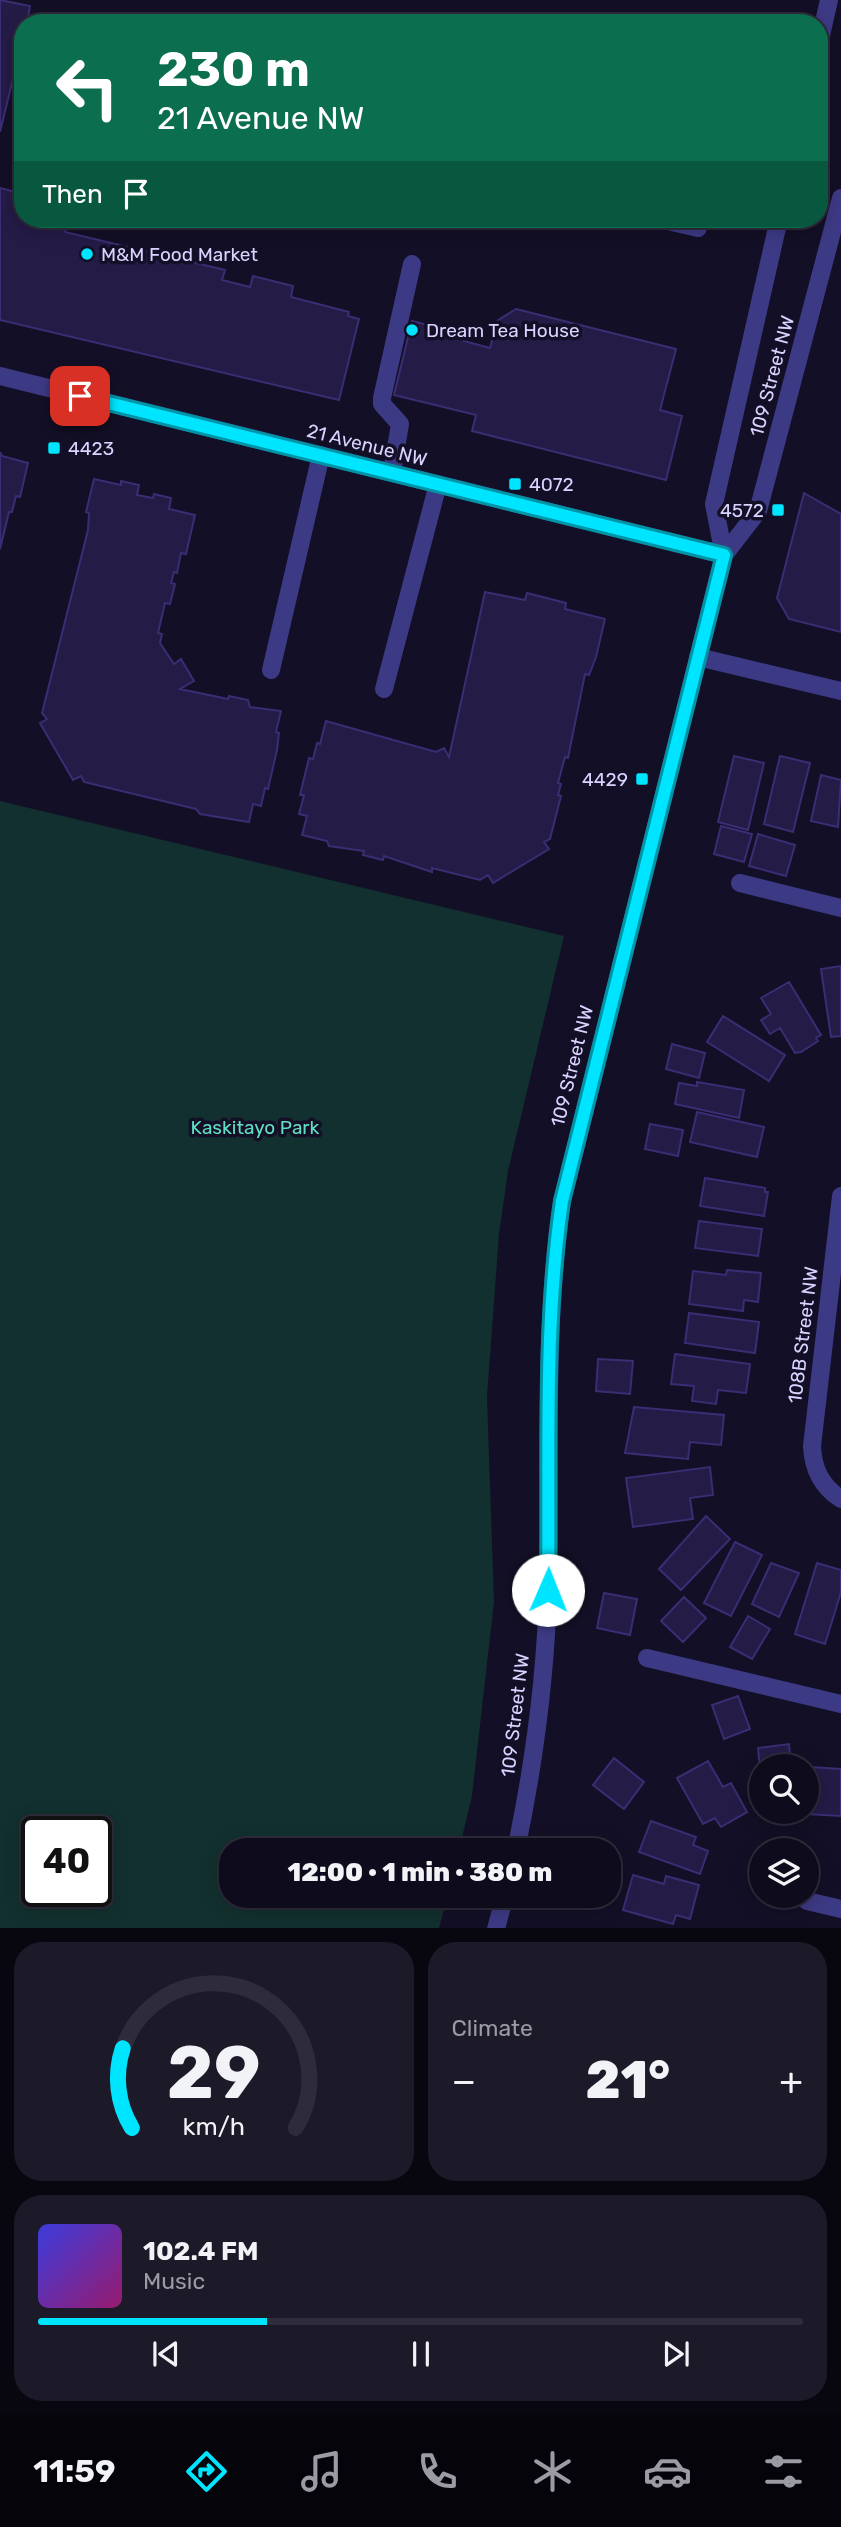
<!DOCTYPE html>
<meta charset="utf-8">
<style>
:root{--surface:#0e0b1c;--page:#1c1929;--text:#f1f3f6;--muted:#9b9ba3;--line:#2e2b3b;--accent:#00e5ff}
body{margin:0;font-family:Rubik,sans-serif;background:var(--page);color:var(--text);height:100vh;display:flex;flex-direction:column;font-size:26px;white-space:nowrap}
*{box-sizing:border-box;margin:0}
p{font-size:23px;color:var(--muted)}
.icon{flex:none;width:38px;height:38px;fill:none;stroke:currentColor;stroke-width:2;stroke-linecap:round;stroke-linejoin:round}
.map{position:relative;height:1928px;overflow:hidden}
.side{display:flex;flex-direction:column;gap:14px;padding:14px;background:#08060f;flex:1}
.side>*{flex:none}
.guide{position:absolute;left:14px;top:14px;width:814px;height:214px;border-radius:28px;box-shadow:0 4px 18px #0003,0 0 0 2px var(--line);background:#0b6e4f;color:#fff;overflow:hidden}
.controls{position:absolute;left:749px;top:1754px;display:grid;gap:14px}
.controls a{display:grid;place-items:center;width:70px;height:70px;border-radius:50%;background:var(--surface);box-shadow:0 4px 18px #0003,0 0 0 2px var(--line);font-size:35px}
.speed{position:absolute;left:21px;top:1816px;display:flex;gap:14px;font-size:35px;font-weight:700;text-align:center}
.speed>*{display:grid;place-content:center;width:91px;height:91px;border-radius:50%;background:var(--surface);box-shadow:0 4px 18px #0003,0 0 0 2px var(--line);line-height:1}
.speed .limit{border:4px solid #111;border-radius:10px;background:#fff;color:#111}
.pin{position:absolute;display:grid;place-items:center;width:60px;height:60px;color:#fff;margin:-30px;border-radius:14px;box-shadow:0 4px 10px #0006}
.me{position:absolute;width:77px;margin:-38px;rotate:1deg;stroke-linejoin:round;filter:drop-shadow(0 0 5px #0008)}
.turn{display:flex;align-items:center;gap:24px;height:147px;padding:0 28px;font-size:32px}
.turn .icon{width:91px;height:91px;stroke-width:2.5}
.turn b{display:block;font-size:49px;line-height:60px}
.then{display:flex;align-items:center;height:66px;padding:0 28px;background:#0003;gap:14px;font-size:26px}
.big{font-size:52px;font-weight:800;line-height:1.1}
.side .card{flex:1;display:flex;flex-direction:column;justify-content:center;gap:10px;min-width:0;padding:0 24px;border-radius:28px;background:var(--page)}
.side .dial{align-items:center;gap:0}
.dial svg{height:182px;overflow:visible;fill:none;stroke:var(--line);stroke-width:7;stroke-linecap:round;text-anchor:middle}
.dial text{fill:var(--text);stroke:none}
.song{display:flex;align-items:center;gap:21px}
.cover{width:84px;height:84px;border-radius:10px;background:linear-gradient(135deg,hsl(240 70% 55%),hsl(320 70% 35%))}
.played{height:7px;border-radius:4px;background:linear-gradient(90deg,var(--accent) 30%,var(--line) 30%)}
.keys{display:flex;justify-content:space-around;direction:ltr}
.heat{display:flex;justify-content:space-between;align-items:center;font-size:38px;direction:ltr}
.side .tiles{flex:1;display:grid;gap:14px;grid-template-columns:1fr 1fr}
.card:last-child{grid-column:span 2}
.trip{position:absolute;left:219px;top:1838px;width:402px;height:70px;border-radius:28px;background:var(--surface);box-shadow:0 4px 18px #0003,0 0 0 2px var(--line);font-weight:800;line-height:70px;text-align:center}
.tabs{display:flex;height:112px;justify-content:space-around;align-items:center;background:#06040b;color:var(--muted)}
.tabs .icon{width:49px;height:49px}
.tabs .current{color:var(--accent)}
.tabs b{font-size:32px;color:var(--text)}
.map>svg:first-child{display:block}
</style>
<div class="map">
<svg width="841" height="1929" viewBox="0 0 841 1929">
<rect width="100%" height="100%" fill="#130f26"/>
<path fill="#12302f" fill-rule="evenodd" d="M0 801 564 936 508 1171 499 1234 487 1397 494 1602 472 1796 459 1850H231V1895H448L439 1928H0ZM37 1832H96V1892H37Z"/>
<path fill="#241b47" stroke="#3b2d73" stroke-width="2" d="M0 0 30 6 27 23H23V38L0 132Z
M0 188 23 194V219H69L65 232 225 270 222 280 250 287 253 276 293 286 291 297 349 312 348 316 359 319 339 400 0 320Z
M516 309 676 349 660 410 682 416 666 480 472 431 476 415 394 395 412 321 466 335 464 341 490 348 497 321Z
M0 452 2 456 28 463 20 497 16 496 12 512H9L0 549Z
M94 479 121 485V481L139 485 137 495 153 498 154 494 171 498 169 509 195 515 186 554 181 553 177 573 174 572 171 583 175 584 170 604 165 603 158 633 162 634 160 643 174 664 181 659 194 681 180 689 228 699 229 696 248 700 250 707 281 711 276 732 279 733 277 750 268 789 265 788 261 806 253 804 249 822 200 814 196 809 84 782 81 776 73 780 40 723 47 719 42 713 88 530 89 513 86 512Z
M804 493 841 514V632L789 619 777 598Z
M485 592 525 600 527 593 566 603 565 609 605 619 596 657 589 675 585 674 568 758 565 757 558 783 561 784 558 795 561 796 550 839 544 842 549 849 493 883 488 875 480 880 432 868V872L384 856 383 860 363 855 364 851 329 846 327 841 302 835 307 816 299 814 304 795H300L309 758 313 759 317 743 320 744 326 721 436 752 444 748 449 757Z
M734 756 764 763 748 830 718 822Z
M780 756 810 763 793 832 764 824Z
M821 775 841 780 838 827 811 821Z
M721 826 752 834 744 862 714 854Z
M758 834 795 845 786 876 749 866Z
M841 966V1036L831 1037 821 969Z
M789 982 821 1035 816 1038 818 1041 801 1052 795 1053 780 1028 770 1034 761 1020 771 1014 761 998Z
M723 1016 785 1055 769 1081 707 1042Z
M672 1044 705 1053 699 1078 666 1069Z
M697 1082 744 1090 739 1118 675 1104 679 1083 697 1086Z
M697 1112 764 1127 757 1157 690 1142Z
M650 1124 683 1130 678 1156 645 1149Z
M705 1178 765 1188V1192H768L764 1216 700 1206Z
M699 1221 762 1229 758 1256 695 1248Z
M727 1270 761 1273 758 1302 744 1300 743 1311 689 1304 693 1271 726 1275Z
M689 1313 759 1322 755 1353 685 1343Z
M675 1354 750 1364 746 1393 718 1390 716 1404 692 1401 694 1386 671 1384Z
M598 1359 633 1361 630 1394 596 1391Z
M634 1407 724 1415 721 1445 690 1442 688 1459 625 1453Z
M710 1467 713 1495 690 1498 693 1519 633 1527 626 1478Z
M706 1516 730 1539 681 1590 659 1569Z
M735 1542 762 1555 731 1616 704 1603Z
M771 1563 799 1573 779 1617 752 1604Z
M817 1563 841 1570V1592L825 1644 795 1634Z
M604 1593 637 1599 630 1635 597 1628Z
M684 1597 706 1618 683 1642 661 1621Z
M748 1616 770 1629 752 1659 730 1647Z
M738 1696 750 1729 724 1739 712 1705Z
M789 1744 791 1766H761V1780L758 1748Z
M614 1758 644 1782 624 1809 593 1785Z
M708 1761 723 1787 731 1783 747 1812 721 1827 715 1818 703 1824 677 1778Z
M811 1767 841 1769V1816L807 1814Z
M651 1821 696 1837 693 1845 708 1851 700 1874 639 1852Z
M633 1875 664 1884 666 1876 699 1885 690 1919 676 1915 673 1924 623 1910Z"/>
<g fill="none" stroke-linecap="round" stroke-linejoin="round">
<path stroke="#3d3a85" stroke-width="18" d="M462 23 463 22
M819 44 829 0
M659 219 698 228
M0 376 724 555
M392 472 400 424 382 404V398L412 264
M724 555 714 504 779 219
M698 657 841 691
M271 670 321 455
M384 689 438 484
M740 883 841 908
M841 1196 812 1446C813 1469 821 1486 841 1499
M647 1658 841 1704
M516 1850C534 1764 546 1675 548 1587 551 1458 543 1330 562 1201L724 555 758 511 841 198
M807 1901 841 1909
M496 1929 505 1895"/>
</g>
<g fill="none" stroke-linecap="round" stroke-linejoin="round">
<defs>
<path id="route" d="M80 396 724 555 562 1201C543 1331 550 1460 548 1590"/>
</defs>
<use href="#route" stroke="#0095a6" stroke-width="18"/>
<use href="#route" stroke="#00e5ff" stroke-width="12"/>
</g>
<g fill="#00e5ff" stroke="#130f26" stroke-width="2.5">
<circle cx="87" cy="254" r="7"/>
<circle cx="412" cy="330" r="7"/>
<rect x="47" y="441" width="14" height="14" rx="3.5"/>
<rect x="508" y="477" width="14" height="14" rx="3.5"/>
<rect x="771" y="503" width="14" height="14" rx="3.5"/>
<rect x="635" y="772" width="14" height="14" rx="3.5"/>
</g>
<g text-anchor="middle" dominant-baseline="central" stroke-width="7" stroke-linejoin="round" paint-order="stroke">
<g font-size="19" fill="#d9d4ff" stroke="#130f26" text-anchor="start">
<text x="101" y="254">M&amp;M Food Market</text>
<text x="426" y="330">Dream Tea House</text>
<text x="68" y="448">4423</text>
<text x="529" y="484">4072</text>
<text x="764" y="510" text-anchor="end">4572</text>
<text x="628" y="779" text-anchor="end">4429</text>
</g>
<g font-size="19" fill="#d9d4ff" stroke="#130f26">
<text transform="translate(772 376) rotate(-75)">109 Street NW</text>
<text transform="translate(367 445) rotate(14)">21 Avenue NW</text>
<text transform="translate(572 1066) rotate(-76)">109 Street NW</text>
<text transform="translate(803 1335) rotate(-83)">108B Street NW</text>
<text transform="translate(515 1715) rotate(-83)">109 Street NW</text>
</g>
<g font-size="19" fill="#5fe0c0" stroke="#130f26">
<text x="255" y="1127">Kaskitayo Park</text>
</g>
</g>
</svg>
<div class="controls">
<a><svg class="icon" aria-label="search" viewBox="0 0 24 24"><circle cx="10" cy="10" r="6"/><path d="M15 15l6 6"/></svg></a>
<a><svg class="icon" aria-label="layers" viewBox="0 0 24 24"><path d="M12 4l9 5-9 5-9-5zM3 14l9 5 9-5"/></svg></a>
</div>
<div class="speed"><div class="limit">40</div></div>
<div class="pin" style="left:80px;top:396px;background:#d93025"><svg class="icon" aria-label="arrive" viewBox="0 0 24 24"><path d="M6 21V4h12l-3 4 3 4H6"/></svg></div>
<svg class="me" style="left:548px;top:1590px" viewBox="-20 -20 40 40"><circle r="19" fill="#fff"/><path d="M0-13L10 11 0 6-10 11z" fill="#00e5ff"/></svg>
<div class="trip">12:00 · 1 min · 380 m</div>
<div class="guide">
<div class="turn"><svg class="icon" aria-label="left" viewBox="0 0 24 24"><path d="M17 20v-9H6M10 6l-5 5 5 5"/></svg><div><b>230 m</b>21 Avenue NW</div></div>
<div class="then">Then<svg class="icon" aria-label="arrive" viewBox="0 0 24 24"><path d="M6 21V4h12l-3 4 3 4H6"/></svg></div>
</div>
</div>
<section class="side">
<div class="tiles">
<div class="card dial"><svg viewBox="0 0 100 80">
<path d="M14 69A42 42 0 1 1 86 69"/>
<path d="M14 69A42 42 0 0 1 10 34" stroke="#00e5ff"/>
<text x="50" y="56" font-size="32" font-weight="700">29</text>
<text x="50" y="72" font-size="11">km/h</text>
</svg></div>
<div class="card"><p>Climate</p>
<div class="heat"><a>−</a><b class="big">21°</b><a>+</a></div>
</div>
<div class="card">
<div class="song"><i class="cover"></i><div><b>102.4 FM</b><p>Music</p></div></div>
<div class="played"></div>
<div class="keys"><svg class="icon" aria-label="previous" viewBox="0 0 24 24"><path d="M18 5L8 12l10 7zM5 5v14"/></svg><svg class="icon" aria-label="pause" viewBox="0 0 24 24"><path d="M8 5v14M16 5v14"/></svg><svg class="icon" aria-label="next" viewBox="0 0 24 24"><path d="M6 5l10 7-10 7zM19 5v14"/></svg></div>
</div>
</div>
</section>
<nav class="tabs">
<b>11:59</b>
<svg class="icon current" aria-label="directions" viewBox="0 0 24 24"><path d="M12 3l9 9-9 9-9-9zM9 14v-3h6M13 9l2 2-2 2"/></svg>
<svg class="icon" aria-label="music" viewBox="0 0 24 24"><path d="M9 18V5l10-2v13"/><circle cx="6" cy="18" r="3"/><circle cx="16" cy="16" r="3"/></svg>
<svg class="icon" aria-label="phone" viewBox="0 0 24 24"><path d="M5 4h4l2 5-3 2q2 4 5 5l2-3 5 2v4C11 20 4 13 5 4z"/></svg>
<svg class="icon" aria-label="climate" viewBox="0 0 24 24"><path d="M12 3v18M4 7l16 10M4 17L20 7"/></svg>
<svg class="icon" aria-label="car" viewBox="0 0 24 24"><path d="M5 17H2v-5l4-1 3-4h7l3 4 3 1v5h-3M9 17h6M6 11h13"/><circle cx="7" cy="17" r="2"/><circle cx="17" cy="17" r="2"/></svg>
<svg class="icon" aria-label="filters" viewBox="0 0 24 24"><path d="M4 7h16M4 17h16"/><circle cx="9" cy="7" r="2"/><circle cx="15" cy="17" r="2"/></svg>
</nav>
